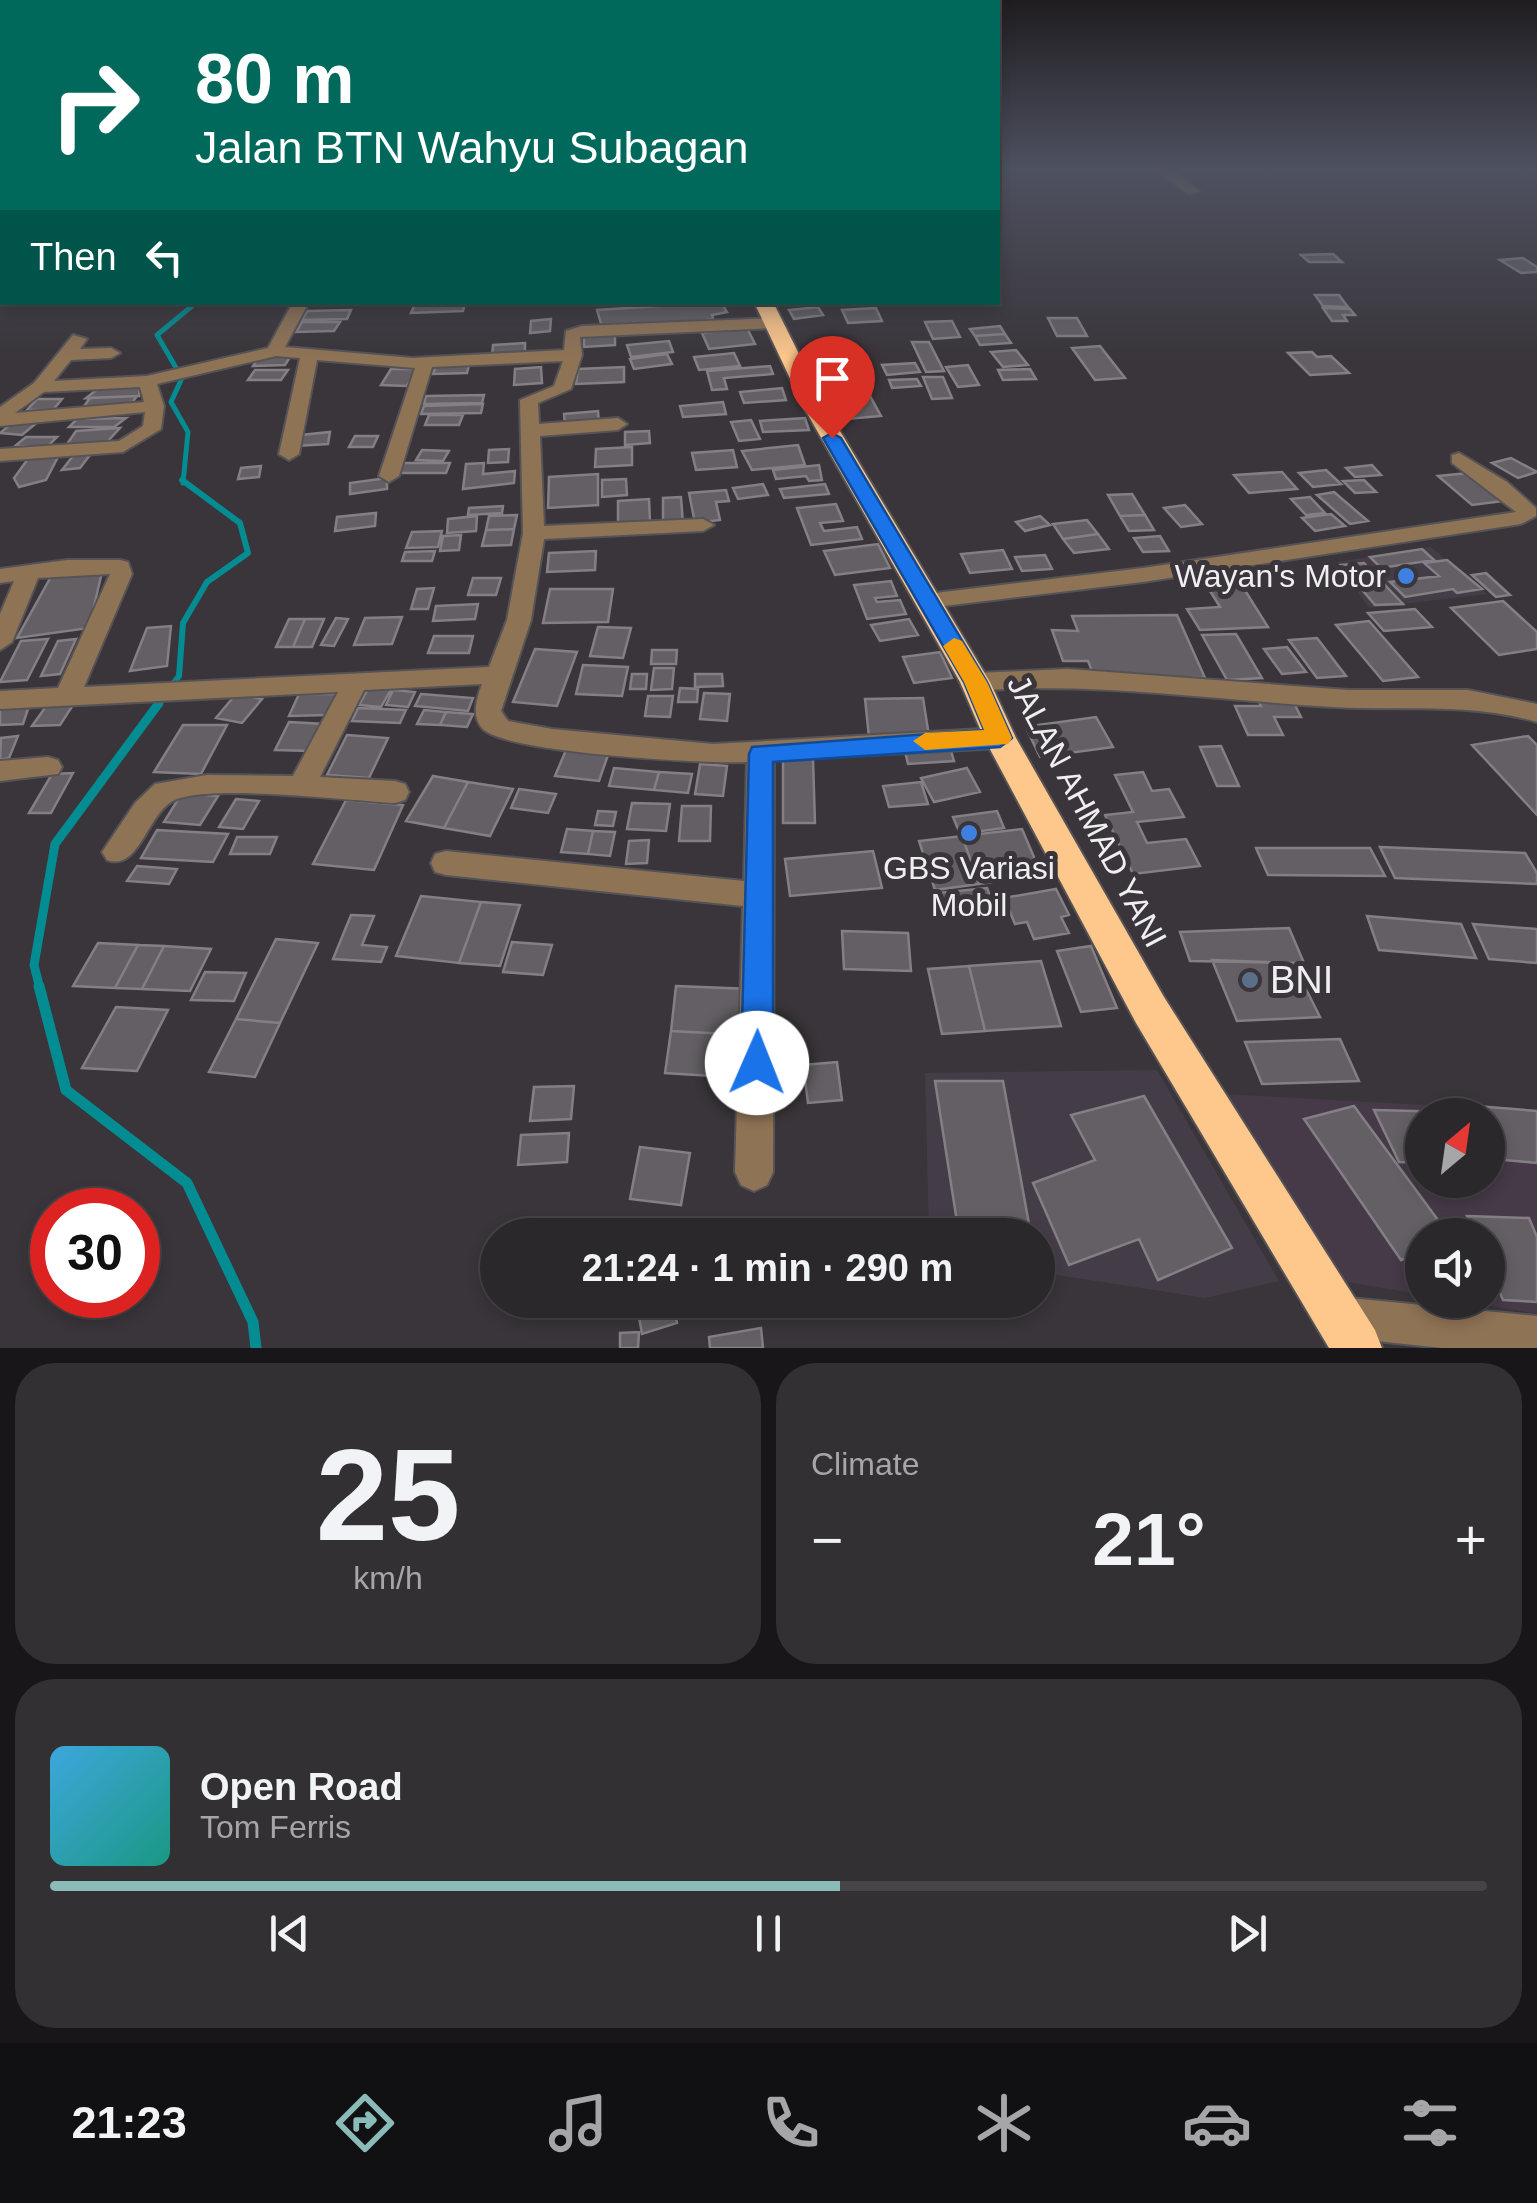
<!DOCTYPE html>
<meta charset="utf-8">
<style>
:root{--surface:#2b282c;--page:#333034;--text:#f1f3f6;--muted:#a6a6a9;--line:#474448;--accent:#8bbbb9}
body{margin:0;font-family:Arial,sans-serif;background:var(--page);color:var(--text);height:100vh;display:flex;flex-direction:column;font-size:38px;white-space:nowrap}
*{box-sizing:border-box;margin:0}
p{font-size:32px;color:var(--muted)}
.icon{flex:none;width:55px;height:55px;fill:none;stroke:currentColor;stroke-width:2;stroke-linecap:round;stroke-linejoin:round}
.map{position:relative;height:1348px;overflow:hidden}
.details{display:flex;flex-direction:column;gap:15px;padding:15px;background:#181618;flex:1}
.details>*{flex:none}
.hud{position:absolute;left:0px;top:0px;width:1000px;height:305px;box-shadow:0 5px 15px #0003,0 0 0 2px var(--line);background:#00695c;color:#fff;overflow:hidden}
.needle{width:65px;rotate:29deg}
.tools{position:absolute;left:1405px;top:1098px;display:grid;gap:20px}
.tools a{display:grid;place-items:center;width:100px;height:100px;border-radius:50%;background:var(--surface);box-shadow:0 5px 15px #0003,0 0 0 2px var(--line);font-size:50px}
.speed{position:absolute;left:30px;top:1188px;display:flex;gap:20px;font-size:50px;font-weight:700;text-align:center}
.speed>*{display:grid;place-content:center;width:130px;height:130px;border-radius:50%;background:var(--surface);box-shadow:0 5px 15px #0003,0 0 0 2px var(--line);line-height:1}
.speed .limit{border:15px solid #d22;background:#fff;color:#111}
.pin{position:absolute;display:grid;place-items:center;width:85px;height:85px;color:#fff;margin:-102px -42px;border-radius:50% 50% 50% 0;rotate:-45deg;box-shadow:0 0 10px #0007}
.pin .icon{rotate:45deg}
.me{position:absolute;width:110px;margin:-55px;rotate:1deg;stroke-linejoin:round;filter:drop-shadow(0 0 8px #0008)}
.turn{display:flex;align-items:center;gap:35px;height:210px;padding:0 30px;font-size:45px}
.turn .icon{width:130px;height:130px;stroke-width:2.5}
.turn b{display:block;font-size:70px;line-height:85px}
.then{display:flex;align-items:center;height:95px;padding:0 30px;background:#0003;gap:20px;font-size:38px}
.big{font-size:75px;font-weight:800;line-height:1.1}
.details .tile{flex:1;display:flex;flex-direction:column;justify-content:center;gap:15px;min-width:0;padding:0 35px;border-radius:40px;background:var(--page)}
.details .dial{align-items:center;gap:0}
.dial b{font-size:130px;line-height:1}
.song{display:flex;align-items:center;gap:30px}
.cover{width:120px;height:120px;border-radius:15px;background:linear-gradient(135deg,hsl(200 70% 55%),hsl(170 70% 35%))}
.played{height:10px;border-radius:5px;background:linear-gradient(90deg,var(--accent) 55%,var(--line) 55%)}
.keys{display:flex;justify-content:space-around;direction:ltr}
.heat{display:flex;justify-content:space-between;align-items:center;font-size:55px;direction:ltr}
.details .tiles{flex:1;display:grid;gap:15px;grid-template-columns:1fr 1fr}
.tile:last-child{grid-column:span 2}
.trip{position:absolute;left:480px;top:1218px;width:575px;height:100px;border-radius:50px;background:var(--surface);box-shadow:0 5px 15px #0003,0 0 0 2px var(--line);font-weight:800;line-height:100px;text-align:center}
.tabs{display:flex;height:160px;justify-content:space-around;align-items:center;background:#111012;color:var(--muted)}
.tabs .icon{width:70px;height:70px}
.tabs .active{color:var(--accent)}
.tabs b{font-size:45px;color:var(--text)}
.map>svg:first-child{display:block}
</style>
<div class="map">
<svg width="1537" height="1348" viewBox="0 0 1537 1348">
<rect width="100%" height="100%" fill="#39353a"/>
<path fill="#443d48" d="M1431 547 1487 594 1369 608 1337 562Z
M1157 1070 1279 1281 1205 1298 1038 1272V1235H929L925 1073Z"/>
<path fill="#463948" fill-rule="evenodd" d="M1224 1094 1537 1111V1314L1455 1300H1488V1235H1422V1295L1341 1281ZM1422 1115H1488V1180H1422Z"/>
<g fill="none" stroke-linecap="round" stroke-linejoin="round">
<path stroke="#038c92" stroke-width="4" d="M189 308 196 302"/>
<path stroke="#038c92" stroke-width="5" d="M183 483 188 432 171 402 182 378 157 335 192 306"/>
<path stroke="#038c92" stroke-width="6" d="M157 705 179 676 183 623 207 582 248 553 240 523 182 480"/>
<path stroke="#038c92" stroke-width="9" d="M40 989 34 965 55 844 159 703"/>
<path stroke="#038c92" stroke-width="11" d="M39 986 66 1090 187 1183 253 1322 256 1348"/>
</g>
<path fill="#635f64" stroke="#837f85" stroke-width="2.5" d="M1333 254 1342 262H1309L1301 255Z
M1523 258 1537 267V272L1521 273 1500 260Z
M1315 295H1339L1348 307 1323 306Z
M721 302 727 312 712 315 713 319 663 326 661 322 634 326V323L602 327 597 310Z
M465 303 463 311 411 313 415 304Z
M818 307 823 315 794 319 789 310Z
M876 308 882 321 848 323 842 310Z
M1323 308 1350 309 1355 315H1343L1347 321H1332Z
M351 310 347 319 302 320 307 311Z
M1048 318H1077L1087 336H1057Z
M551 319 550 331 530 333 531 321Z
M952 321 960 337 933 339 925 322Z
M302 322H340L334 331 296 332Z
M1000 326 1005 334 975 336 970 329Z
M747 328 755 344 709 349 702 333Z
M1005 334 1011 343 980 345 975 336Z
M615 335V345L584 347V336Z
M669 341 673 352 631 357 627 345Z
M912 342H929L944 371 926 372Z
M525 343V355L492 358 493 345Z
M1100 346 1125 378 1095 380 1072 348Z
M1016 350 1028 365 1003 367 991 352Z
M1312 352 1317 357 1331 356 1349 373 1310 375 1288 353Z
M734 353 740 366 699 370 694 357Z
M261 354H292L285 365 253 366Z
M667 354 672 364 634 369 630 359Z
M915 363 920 372 887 375 882 365Z
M469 365 467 373 433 374 436 366Z
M968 365 979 385 958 387 946 367Z
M770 366 773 374 724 378 727 389 712 390 707 371Z
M541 367 542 383 514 385 515 369Z
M624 367V382L576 384 578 369Z
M391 369H417L407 386 381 385Z
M1030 369 1036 379 1003 380 998 370Z
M255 370H288L281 380H248Z
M923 377H943L952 398 932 399Z
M917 379 921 386 892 388 889 380Z
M140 384 139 396 86 398 103 385Z
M864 385 881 416 847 419 831 388Z
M782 388 786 400 744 403 740 392Z
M484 395 482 403 424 404 426 396Z
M137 396 129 407 82 409 90 398Z
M37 399H62L53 410H27Z
M723 402 726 414 683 417 680 406Z
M483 404 481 413 421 414 424 406Z
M598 411 599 423 565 426 564 414Z
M429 415H463L459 425H425Z
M126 418 114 427H69L77 419Z
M805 418 809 430 763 432 760 421Z
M17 419 39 421 22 435 0 433Z
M751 420 760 439 739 441 731 422Z
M120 428 107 442 67 444 76 431Z
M649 431 650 443 625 445V432Z
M330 432 328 444 297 446 301 435Z
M355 436H378L373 447H349Z
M26 437H57L47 447 15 446Z
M798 445 805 465 752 470 742 451Z
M632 447V465L595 467 596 449Z
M509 449 508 462 488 463 489 450Z
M422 450 449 451 443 461 416 460Z
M733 450 737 467 696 470 692 453Z
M90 455 80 468 62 470 73 456Z
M30 456 58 457 46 480 19 487 14 478Z
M1511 458 1537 472 1518 478 1492 463Z
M403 463H450L446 473H399Z
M484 463 483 474 515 471 514 483 463 489 466 464Z
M819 465 822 480 809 481 806 476 776 479 773 470Z
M1372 465 1381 475 1355 477 1346 468Z
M261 466 259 477 238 479 241 468Z
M1326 470 1341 484 1313 487 1299 473Z
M1282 472 1297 489 1249 493 1234 475Z
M1468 473 1504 501 1472 505 1438 476Z
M598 474V505L548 508 549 477Z
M387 478V489L350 494V483Z
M626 479 627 495 602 497V480Z
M1364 480 1376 492 1355 493 1343 481Z
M763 484 768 495 738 499 733 488Z
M825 484 829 494 784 498 780 489Z
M726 490 729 501 716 502 720 520 695 523 689 493Z
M1334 492 1368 521 1350 524 1317 495Z
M1132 494 1145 515 1120 516 1108 495Z
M681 497 683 524H663V498Z
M1310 497 1325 513 1306 515 1291 499Z
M649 499 650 522 618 524V501Z
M836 504 843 521 820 523 824 531 857 527 862 539 811 545 797 508Z
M1185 505 1202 524 1181 527 1164 508Z
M503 506 502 513 468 515 469 508Z
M376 513 375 526 335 531 337 517Z
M1331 514 1345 526 1315 531 1302 518Z
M517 515 514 529 486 530 489 516Z
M1145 515 1154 530 1129 531 1120 516Z
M477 516 476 531 447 533 448 519Z
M1040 516 1050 525 1025 531 1016 522Z
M1087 520 1098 534 1063 539 1053 524Z
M514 529 511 545 482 546 486 530Z
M442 531 438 547 406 548 412 532Z
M1098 534 1109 549 1074 553 1063 539Z
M461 535 459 550 440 551 443 536Z
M1160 536 1169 551 1143 552 1134 538Z
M878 544 890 568 835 575 824 551Z
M1422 549 1434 560 1381 568 1370 557Z
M1003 550 1012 569 970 573 961 554Z
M435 551 432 561H402L405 552Z
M596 551 595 570 547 572 549 553Z
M1045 555 1052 569 1022 571 1015 557Z
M1447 560 1482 589 1457 593 1453 589 1405 597 1390 582 1439 576 1424 563Z
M1364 563 1403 604 1375 605 1341 565Z
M102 572 89 628 17 638 53 573Z
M1486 573 1510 595 1496 597 1472 575Z
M473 578H501L496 595H468Z
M891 581 897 596 875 598 877 602 900 600 906 614 867 619 854 585Z
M1241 584 1268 627 1200 630 1187 609 1220 607 1207 586Z
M434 588 428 609H411L417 589Z
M550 589H613L608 622 543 623Z
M1503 601 1537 632V649L1499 655 1451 608Z
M478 604 475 619 433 621 436 606Z
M1415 609 1432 627 1384 631 1368 613Z
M1177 615 1205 678 1094 676 1088 661H1063L1052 630 1078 631 1072 616Z
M402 617 392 644 354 645 365 618Z
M336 618 348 619 334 646 321 645Z
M289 619H305L293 647H276Z
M305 619H324L312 647H293Z
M909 619 918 635 880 641 871 625Z
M1369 621 1418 677 1383 681 1336 625Z
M171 626 167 666 130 671 147 628Z
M598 627 631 628 623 658 590 656Z
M1236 634 1262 678 1227 680 1202 635Z
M434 636H473L469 653H428Z
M1317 638 1346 676 1317 678 1289 640Z
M48 639 27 680 0 682 21 641Z
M76 639 60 674 41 676 58 641Z
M1287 647 1306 672 1282 674 1264 649Z
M535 649 577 652 557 706 513 702Z
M652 650H677L676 664H651Z
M940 652 952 678 914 683 903 657Z
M583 665 628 667 622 696 576 694Z
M654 668H674L672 689 651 690Z
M632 674H647L646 689H630Z
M695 674H722L723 686 695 687Z
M372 682 394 684 381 707 359 705Z
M680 688 698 689 697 702H678Z
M393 690 415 692 408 707 386 705Z
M704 693 730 694 727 721 700 719Z
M236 694 262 699 242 723 216 718Z
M299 694H338L329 715 289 716Z
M421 694 473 698 468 711 415 706Z
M648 696H673L670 717 645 716Z
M1257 697H1291L1301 717H1274L1283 735H1248L1235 706H1261Z
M923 698 929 736 869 737 865 699Z
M30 703 23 724 0 725V704Z
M47 705H73L60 725 32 726Z
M358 708 406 710 400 723 352 721Z
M424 710 446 712 440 725 417 724Z
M446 712 473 714 467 727 440 725Z
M1096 717 1113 747 1040 757 1028 732 1040 730 1038 725Z
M289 722 324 724 311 751 275 750Z
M183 725H227L201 774 154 772Z
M347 735 388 738 369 778 327 775Z
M18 736 9 758 0 760 1 738Z
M1528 736 1537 745V815L1472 745Z
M949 744 954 761 908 764 904 747Z
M1221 746 1239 786H1217L1200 747Z
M566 750 608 755 599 781 555 776Z
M783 759H813L815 823H783Z
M700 764 727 766 723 796 695 794Z
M614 768 659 772 654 790 609 786Z
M967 768 980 792 934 802 921 778Z
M659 772 692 774 688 793 654 790Z
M1143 772 1152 791 1169 789 1184 817 1137 822 1147 843 1186 839 1200 866 1133 874 1105 815 1133 812 1115 775Z
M73 773 51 813H29L52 774Z
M433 776 468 782 444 828 406 821Z
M468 782 513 789 490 836 444 828Z
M921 782 928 804 889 807 883 786Z
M519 789 556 794 548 813 511 808Z
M182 793 218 796 200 825 164 822Z
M236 799 259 801 243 829 219 827Z
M346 800 403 805 374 870 313 864Z
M632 803 670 804 666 831 627 829Z
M682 806H711L710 841H679Z
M598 811 616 812 613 826 595 825Z
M997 811 1004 828 960 834 953 817Z
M567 829 593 831 588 854 561 852Z
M1022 829 1042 876 979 884 962 836Z
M157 830 228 834 213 862 141 858Z
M593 831 615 832 610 856 588 854Z
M962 836 979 884 935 890 919 841Z
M237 837H277L270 854H230Z
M649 840 647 863 626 864 629 841Z
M1380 847 1525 853 1537 873V884L1395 878Z
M1256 848H1370L1385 876 1268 875Z
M873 851 882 888 790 896 785 859Z
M137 866 177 869 169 884 127 881Z
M987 888 995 908 943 914 937 893Z
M1056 889 1069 915 1061 917 1069 933 1034 939 1027 922 1015 924 1004 898Z
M421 896 481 902 459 963 396 956Z
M481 902 520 905 500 966 459 963Z
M351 915 374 916 362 945 387 947 381 962 333 959Z
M1367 916 1461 924 1476 958 1379 950Z
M1473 924 1537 929V963L1489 959Z
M1289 928 1304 963 1190 961 1180 932Z
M842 931 908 933 911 971 844 969Z
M276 939 318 943 280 1023 236 1019Z
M512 942 552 945 543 975 503 972Z
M98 943 138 945 115 988 73 986Z
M138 945 164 946 142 989 115 988Z
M164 946 211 949 190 991 142 989Z
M1091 946 1117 1008 1081 1012 1057 951Z
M1212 960 1293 963 1320 1017 1237 1021Z
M1041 961 1061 1026 985 1031 969 966Z
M969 966 985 1031 942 1034 928 969Z
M205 972 246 973 234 1001 191 1000Z
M676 986 751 989 747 1035 671 1031Z
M116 1007 168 1010 137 1071 82 1068Z
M236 1019 280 1023 255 1077 209 1072Z
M671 1031 747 1035 744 1078 665 1073Z
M1340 1039 1359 1081 1262 1084 1245 1042Z
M837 1062 842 1100 808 1103 803 1065Z
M935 1081H1003L1031 1235H959Z
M574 1086 571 1119 530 1121 534 1087Z
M1144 1096 1232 1248 1158 1280 1139 1239 1069 1265 1033 1183 1095 1160 1071 1115Z
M1354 1106 1449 1235H1422V1254L1401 1260 1304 1119Z
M1476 1106 1537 1111V1163L1495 1159 1488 1138V1115H1479Z
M1374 1110 1453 1112 1454 1115H1422V1163L1399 1162Z
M569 1133 567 1162 518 1165 521 1135Z
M640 1147 690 1153 681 1205 630 1199Z
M1467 1216 1529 1218 1537 1237V1302L1503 1300 1488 1264V1235H1475Z
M636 1300H673L677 1323 642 1334Z
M761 1328 763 1348H710L709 1337Z
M639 1332 638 1348H620V1333Z"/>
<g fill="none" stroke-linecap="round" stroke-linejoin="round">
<defs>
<path id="minor" d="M1158 170H1172L1199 191 1188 194Z
M2 183V192L0 193V184Z
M293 302H309L285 347 413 358 564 350 566 331 582 326 773 318 781 323 773 328 580 337 582 355 571 389 538 403 539 424 618 418 627 424 618 430 540 436 544 526 703 519 714 525 703 531 544 539 531 620 501 711 508 721 552 729 713 744 1000 728 1009 731 1013 738 1009 745 1000 748 774 760 773 1172 767 1185 754 1191 741 1185 735 1172 743 906 446 875 435 872 431 863 435 854 446 851 744 881 747 762C709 764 502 753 482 728 471 715 477 698 482 684L364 690 320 777 395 781 405 784 409 792 405 800 395 803C346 800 218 785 177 799 147 810 141 872 107 860L102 852 135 803 155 784 207 775 293 776 338 692 0 709V691L58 688 110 574 38 578 12 642 0 650V614L14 581 0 583V569L67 560H120L128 562 132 574 84 687 489 667 507 620 523 533 520 400 554 386 563 361 432 367 399 476 389 482 379 476 415 368 317 360 299 454 289 460 279 454 300 358 276 356 157 384 164 406 161 429 123 452 0 461V449L119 441 143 426 145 412 0 426V407L34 383 73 335 87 339 80 349 111 348 120 353 111 358 71 360 54 381 147 376 268 348ZM140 387 144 402 15 413 44 392Z
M1459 453 1507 482 1536 508V516L1521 524 1143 582 927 608 915 601 927 594 1143 568 1516 512 1452 463V455Z
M1068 669 1348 690H1468L1537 704V722C1469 702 1402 711 1333 707 1213 700 1095 681 975 691L962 682 975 673Z
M48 757 58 760 62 767 58 774 0 781V761Z
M1339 1297 1537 1316V1348H1442L1339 1337 1325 1331 1319 1317 1325 1303Z"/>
<path id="highway" d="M754 302H773L825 406 990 682 1016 738 1164 997 1375 1330 1382 1348H1329L1136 1023 984 738 960 682 803 406Z"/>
</defs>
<use href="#minor" stroke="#565357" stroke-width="4"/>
<use href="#highway" stroke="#565357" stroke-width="4"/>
<use href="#minor" fill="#8f7355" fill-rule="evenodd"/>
<use href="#highway" fill="#fec78b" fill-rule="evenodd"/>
</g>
<linearGradient id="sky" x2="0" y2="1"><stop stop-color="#1f1d20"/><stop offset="0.47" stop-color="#4e5160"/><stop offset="1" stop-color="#4e5160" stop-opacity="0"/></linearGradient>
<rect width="1537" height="359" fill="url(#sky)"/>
<path fill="#1a73e8" stroke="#114b97" stroke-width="2.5" d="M832 433 841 438 987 682 1012 738 1000 747 773 762V1063L768 1074 757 1078 746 1074 741 1063 749 754 752 747 984 730 964 682 823 438Z"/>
<path fill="#f59e0b" d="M954 638 962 641 987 682 1012 738 1008 744 925 750 913 741 925 733 984 730 964 682 943 646Z"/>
<g fill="#3f7fe0" stroke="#39353a" stroke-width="4">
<circle cx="1406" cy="576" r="10"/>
<circle cx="969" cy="833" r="10"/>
</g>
<circle fill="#5c6f8a" stroke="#39353a" stroke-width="4" cx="1250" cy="980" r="10"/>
<g text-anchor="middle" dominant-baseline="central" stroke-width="10" stroke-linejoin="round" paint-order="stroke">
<g font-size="32" fill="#f0eef1" stroke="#39353a" text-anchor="end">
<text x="1386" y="576">Wayan's Motor</text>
<text x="969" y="868" text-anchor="middle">GBS Variasi<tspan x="969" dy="37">Mobil</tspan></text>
</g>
<g font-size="32" fill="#f0eef1" stroke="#39353a">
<text transform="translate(1087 811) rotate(62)">JALAN AHMAD YANI</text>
</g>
<g font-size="38" fill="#f0eef1" stroke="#39353a" text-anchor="start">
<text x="1270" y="980">BNI</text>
</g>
</g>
</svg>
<div class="tools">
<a><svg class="needle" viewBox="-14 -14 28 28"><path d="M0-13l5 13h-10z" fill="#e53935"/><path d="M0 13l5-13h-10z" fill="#a6a6a9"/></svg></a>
<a><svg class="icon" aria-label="sound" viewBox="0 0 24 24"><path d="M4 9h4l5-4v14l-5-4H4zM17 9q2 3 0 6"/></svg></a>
</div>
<div class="speed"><div class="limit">30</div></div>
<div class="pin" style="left:832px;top:438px;background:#d93025"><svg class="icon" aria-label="arrive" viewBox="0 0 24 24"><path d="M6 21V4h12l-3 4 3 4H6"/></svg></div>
<svg class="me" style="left:757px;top:1063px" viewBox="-20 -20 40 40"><circle r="19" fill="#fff"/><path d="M0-13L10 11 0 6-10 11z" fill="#1a73e8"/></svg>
<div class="trip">21:24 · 1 min · 290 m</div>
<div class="hud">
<div class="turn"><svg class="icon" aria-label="right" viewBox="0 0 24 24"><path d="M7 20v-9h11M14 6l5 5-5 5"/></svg><div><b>80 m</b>Jalan BTN Wahyu Subagan</div></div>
<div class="then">Then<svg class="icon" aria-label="left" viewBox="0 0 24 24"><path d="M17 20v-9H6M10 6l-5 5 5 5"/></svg></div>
</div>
</div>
<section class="details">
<div class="tiles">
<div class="tile dial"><b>25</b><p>km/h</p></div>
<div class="tile"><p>Climate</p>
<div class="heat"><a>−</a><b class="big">21°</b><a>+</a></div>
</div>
<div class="tile">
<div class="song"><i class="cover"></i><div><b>Open Road</b><p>Tom Ferris</p></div></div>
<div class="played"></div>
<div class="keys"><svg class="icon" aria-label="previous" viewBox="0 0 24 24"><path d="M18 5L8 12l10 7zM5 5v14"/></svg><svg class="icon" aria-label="pause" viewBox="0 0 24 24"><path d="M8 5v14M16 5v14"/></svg><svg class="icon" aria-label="next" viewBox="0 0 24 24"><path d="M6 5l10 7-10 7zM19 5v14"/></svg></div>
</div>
</div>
</section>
<nav class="tabs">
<b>21:23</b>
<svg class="icon active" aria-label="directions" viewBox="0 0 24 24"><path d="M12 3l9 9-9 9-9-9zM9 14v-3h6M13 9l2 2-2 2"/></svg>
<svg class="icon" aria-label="music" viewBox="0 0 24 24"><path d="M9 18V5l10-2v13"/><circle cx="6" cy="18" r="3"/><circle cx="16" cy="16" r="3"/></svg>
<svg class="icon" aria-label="phone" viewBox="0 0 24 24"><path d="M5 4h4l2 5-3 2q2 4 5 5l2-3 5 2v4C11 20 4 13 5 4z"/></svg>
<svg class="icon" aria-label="climate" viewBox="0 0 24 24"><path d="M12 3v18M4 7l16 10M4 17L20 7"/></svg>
<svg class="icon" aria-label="car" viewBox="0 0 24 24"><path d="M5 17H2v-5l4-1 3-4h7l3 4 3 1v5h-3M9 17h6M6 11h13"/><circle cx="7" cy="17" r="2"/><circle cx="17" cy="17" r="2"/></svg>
<svg class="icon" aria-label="filters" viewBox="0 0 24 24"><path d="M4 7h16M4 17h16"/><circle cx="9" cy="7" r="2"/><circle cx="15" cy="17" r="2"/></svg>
</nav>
